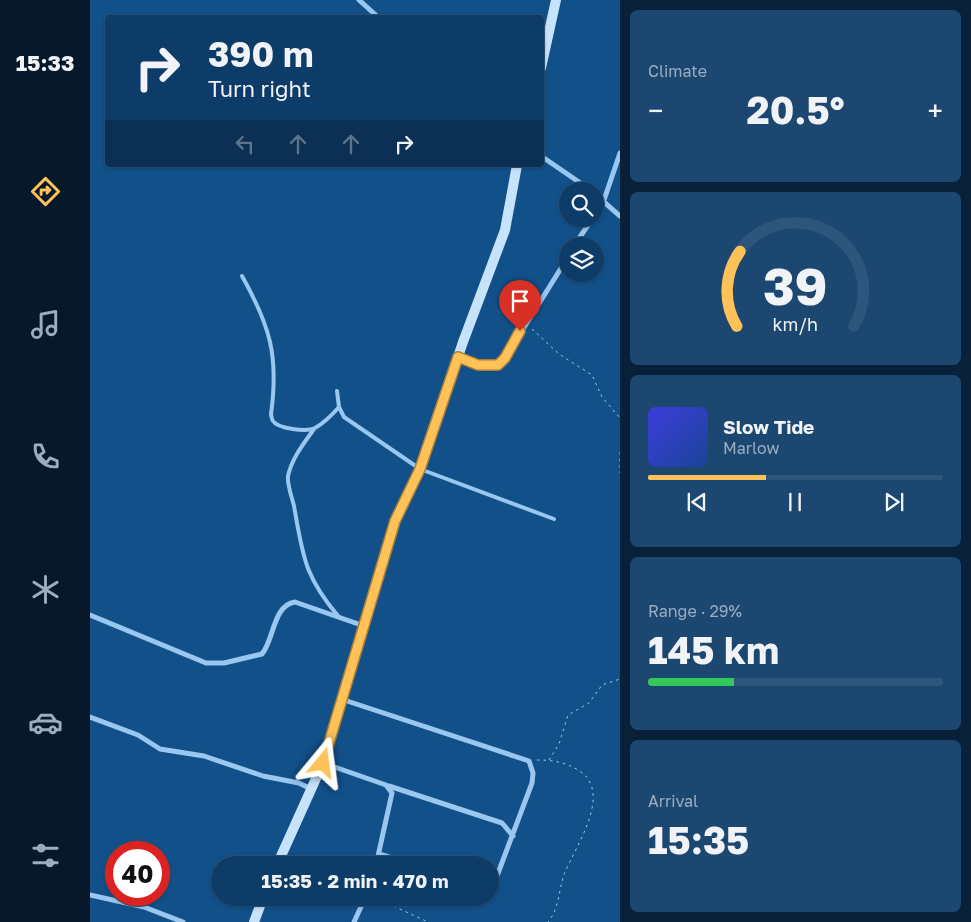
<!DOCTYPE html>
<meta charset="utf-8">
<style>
:root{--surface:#0e3c68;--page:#1c4771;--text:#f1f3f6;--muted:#9badc0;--line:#2e567c;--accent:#ffc258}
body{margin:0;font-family:"Golos Text",sans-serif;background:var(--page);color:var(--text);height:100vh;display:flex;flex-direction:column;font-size:19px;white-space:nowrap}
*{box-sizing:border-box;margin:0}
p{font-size:16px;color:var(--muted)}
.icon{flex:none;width:28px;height:28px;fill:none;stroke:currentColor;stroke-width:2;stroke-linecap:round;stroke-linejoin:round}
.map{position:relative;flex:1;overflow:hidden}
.drawer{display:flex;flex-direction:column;gap:10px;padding:10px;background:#082139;width:351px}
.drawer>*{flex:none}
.top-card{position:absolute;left:15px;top:15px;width:439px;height:152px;border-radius:5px;box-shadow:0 1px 4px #0004,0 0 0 1px var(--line);background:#0e3c68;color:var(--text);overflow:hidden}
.tools{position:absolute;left:469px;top:182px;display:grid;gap:10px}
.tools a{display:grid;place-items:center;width:45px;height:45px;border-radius:50%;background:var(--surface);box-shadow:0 1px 4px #0004,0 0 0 1px var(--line);font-size:25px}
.speed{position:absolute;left:15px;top:841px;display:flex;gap:10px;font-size:25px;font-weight:700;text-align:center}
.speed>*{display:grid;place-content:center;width:65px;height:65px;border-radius:50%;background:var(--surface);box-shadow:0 1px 4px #0004,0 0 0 1px var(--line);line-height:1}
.speed .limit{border:8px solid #d22;background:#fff;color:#111}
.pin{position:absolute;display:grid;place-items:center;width:42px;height:42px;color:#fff;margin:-51px -21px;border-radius:50% 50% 50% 0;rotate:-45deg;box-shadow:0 0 5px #0007}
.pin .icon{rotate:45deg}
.me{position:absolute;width:55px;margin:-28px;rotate:16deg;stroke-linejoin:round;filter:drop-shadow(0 0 4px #0008)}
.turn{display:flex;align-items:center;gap:18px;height:105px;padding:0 20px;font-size:22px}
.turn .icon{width:65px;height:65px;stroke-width:2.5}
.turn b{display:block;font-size:35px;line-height:42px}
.lanes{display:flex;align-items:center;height:48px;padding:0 20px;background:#0003;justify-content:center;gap:25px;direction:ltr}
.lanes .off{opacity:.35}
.big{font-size:38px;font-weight:700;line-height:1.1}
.drawer .widget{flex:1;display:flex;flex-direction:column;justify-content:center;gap:8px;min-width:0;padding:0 18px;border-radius:8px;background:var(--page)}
.drawer .dial{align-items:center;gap:0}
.dial svg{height:130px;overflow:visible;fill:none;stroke:var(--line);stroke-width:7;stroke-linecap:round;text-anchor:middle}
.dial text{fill:var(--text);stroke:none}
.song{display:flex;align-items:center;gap:15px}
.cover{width:60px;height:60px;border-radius:8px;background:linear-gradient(135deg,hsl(240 70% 55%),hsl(220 70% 35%))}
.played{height:5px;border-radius:2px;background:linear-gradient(90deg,var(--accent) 40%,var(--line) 40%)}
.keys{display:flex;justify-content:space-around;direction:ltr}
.heat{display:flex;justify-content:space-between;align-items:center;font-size:28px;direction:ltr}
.charge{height:8px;border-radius:4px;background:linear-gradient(90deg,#34c759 29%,var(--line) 0)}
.trip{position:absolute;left:121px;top:856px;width:288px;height:50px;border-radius:25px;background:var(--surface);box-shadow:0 1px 4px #0004,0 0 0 1px var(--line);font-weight:700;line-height:50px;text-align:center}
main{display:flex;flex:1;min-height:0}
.dock{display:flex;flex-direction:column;width:90px;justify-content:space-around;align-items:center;background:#06182a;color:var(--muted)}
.dock .icon{width:35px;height:35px}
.dock .current{color:var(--accent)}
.dock b{font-size:22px;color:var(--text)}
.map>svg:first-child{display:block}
</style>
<main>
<nav class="dock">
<b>15:33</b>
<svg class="icon current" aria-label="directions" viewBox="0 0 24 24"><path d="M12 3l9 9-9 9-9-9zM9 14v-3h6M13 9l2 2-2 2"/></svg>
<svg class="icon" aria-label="music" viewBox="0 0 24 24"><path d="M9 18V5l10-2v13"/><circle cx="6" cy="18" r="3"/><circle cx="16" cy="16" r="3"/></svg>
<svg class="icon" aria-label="phone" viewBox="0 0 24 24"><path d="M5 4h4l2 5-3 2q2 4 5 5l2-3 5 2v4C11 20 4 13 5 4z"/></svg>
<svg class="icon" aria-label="climate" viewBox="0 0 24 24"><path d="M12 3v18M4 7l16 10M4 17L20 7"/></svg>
<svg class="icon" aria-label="car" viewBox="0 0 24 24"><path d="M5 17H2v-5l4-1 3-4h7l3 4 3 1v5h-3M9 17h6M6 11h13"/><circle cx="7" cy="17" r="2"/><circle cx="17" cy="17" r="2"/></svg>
<svg class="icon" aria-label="filters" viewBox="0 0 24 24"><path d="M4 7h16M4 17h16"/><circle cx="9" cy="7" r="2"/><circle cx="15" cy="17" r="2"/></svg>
</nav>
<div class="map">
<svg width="530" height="922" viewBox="0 0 530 922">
<rect width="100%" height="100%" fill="#12508a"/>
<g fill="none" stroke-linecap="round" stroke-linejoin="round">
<path stroke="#99c7f0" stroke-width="1" stroke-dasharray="2.5 4" stroke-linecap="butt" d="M442 329 469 354 502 375 512 397 530 418
M530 452V473
M447 760C462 760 475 762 488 770 525 792 484 848 474 875 468 892 470 907 458 922
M459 760 469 744 478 715 499 703 512 685 530 679
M286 898 338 922"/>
<path stroke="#99c7f0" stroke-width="4" d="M152 276C180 326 189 356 181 414 181 414 182 421 183 421 188 429 217 432 225 428 234 423 242 415 249 407
M247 391 249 407 254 417 330 469 464 519
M224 429C214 443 202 458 198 476 197 485 202 497 204 506 213 556 214 576 249 617"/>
<path stroke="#99c7f0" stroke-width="5" d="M269 0 289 18
M451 156 502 191
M505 194 530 216
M505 214 514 200 530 153
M484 246 502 219
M368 357C384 364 400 371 415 358L478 257
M0 615 116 663H134L172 654C184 640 183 605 205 602L274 626
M251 699 439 761 443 773 442 783 407 876 400 880
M0 717 48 735 70 749 114 756 173 776 209 783 221 789
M233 763 296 785 302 793 286 865
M299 786 412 823 423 836
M289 854 325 865
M0 895 54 907 93 922
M264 922 275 898"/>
<path stroke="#c7e2fb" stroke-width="10" d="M451 68 466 0
M187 865 233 763 305 521 330 469 373 342 415 230 427 165
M164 922 173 898"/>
</g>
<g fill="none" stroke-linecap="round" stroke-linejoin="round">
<defs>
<path id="route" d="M233 763 305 521 330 469 368 357 388 365H408L415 358 430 331"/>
</defs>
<use href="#route" stroke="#a67e39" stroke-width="12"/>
<use href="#route" stroke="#ffc258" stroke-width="9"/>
</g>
</svg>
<div class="tools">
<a><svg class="icon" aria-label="search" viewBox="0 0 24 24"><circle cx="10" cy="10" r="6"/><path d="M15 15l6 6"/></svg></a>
<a><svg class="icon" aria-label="layers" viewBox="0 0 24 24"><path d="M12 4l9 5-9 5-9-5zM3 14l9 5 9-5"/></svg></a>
</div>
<div class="speed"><div class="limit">40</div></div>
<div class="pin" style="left:430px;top:331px;background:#d93025"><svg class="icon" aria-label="arrive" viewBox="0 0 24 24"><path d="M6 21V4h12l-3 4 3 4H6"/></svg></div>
<svg class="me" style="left:233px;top:763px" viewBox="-20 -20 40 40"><path d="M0-17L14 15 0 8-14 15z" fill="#ffc258" stroke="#fff" stroke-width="4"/></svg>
<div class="trip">15:35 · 2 min · 470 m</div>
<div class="top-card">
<div class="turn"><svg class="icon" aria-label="right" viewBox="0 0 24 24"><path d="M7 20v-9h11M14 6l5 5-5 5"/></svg><div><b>390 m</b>Turn right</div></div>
<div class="lanes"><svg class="icon off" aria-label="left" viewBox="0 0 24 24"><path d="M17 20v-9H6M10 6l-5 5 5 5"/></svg><svg class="icon off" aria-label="ahead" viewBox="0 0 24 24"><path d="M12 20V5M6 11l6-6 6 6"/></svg><svg class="icon off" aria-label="ahead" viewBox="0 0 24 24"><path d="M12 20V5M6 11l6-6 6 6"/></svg><svg class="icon" aria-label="right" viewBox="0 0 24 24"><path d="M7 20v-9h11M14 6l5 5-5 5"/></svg></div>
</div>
</div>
<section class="drawer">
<div class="widget"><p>Climate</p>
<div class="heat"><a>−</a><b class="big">20.5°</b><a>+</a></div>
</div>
<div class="widget dial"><svg viewBox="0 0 100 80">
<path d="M14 69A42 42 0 1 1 86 69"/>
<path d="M14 69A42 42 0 0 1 16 23" stroke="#ffc258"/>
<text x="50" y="56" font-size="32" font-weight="700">39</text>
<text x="50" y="72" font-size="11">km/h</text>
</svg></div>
<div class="widget">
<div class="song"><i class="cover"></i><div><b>Slow Tide</b><p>Marlow</p></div></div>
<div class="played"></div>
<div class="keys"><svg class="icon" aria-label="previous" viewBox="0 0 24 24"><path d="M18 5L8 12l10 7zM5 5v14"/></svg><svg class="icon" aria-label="pause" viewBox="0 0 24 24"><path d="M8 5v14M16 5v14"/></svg><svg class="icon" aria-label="next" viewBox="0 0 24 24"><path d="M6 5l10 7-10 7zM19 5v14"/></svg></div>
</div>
<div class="widget"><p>Range · 29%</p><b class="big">145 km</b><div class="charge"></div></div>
<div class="widget"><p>Arrival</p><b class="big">15:35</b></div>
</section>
</main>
